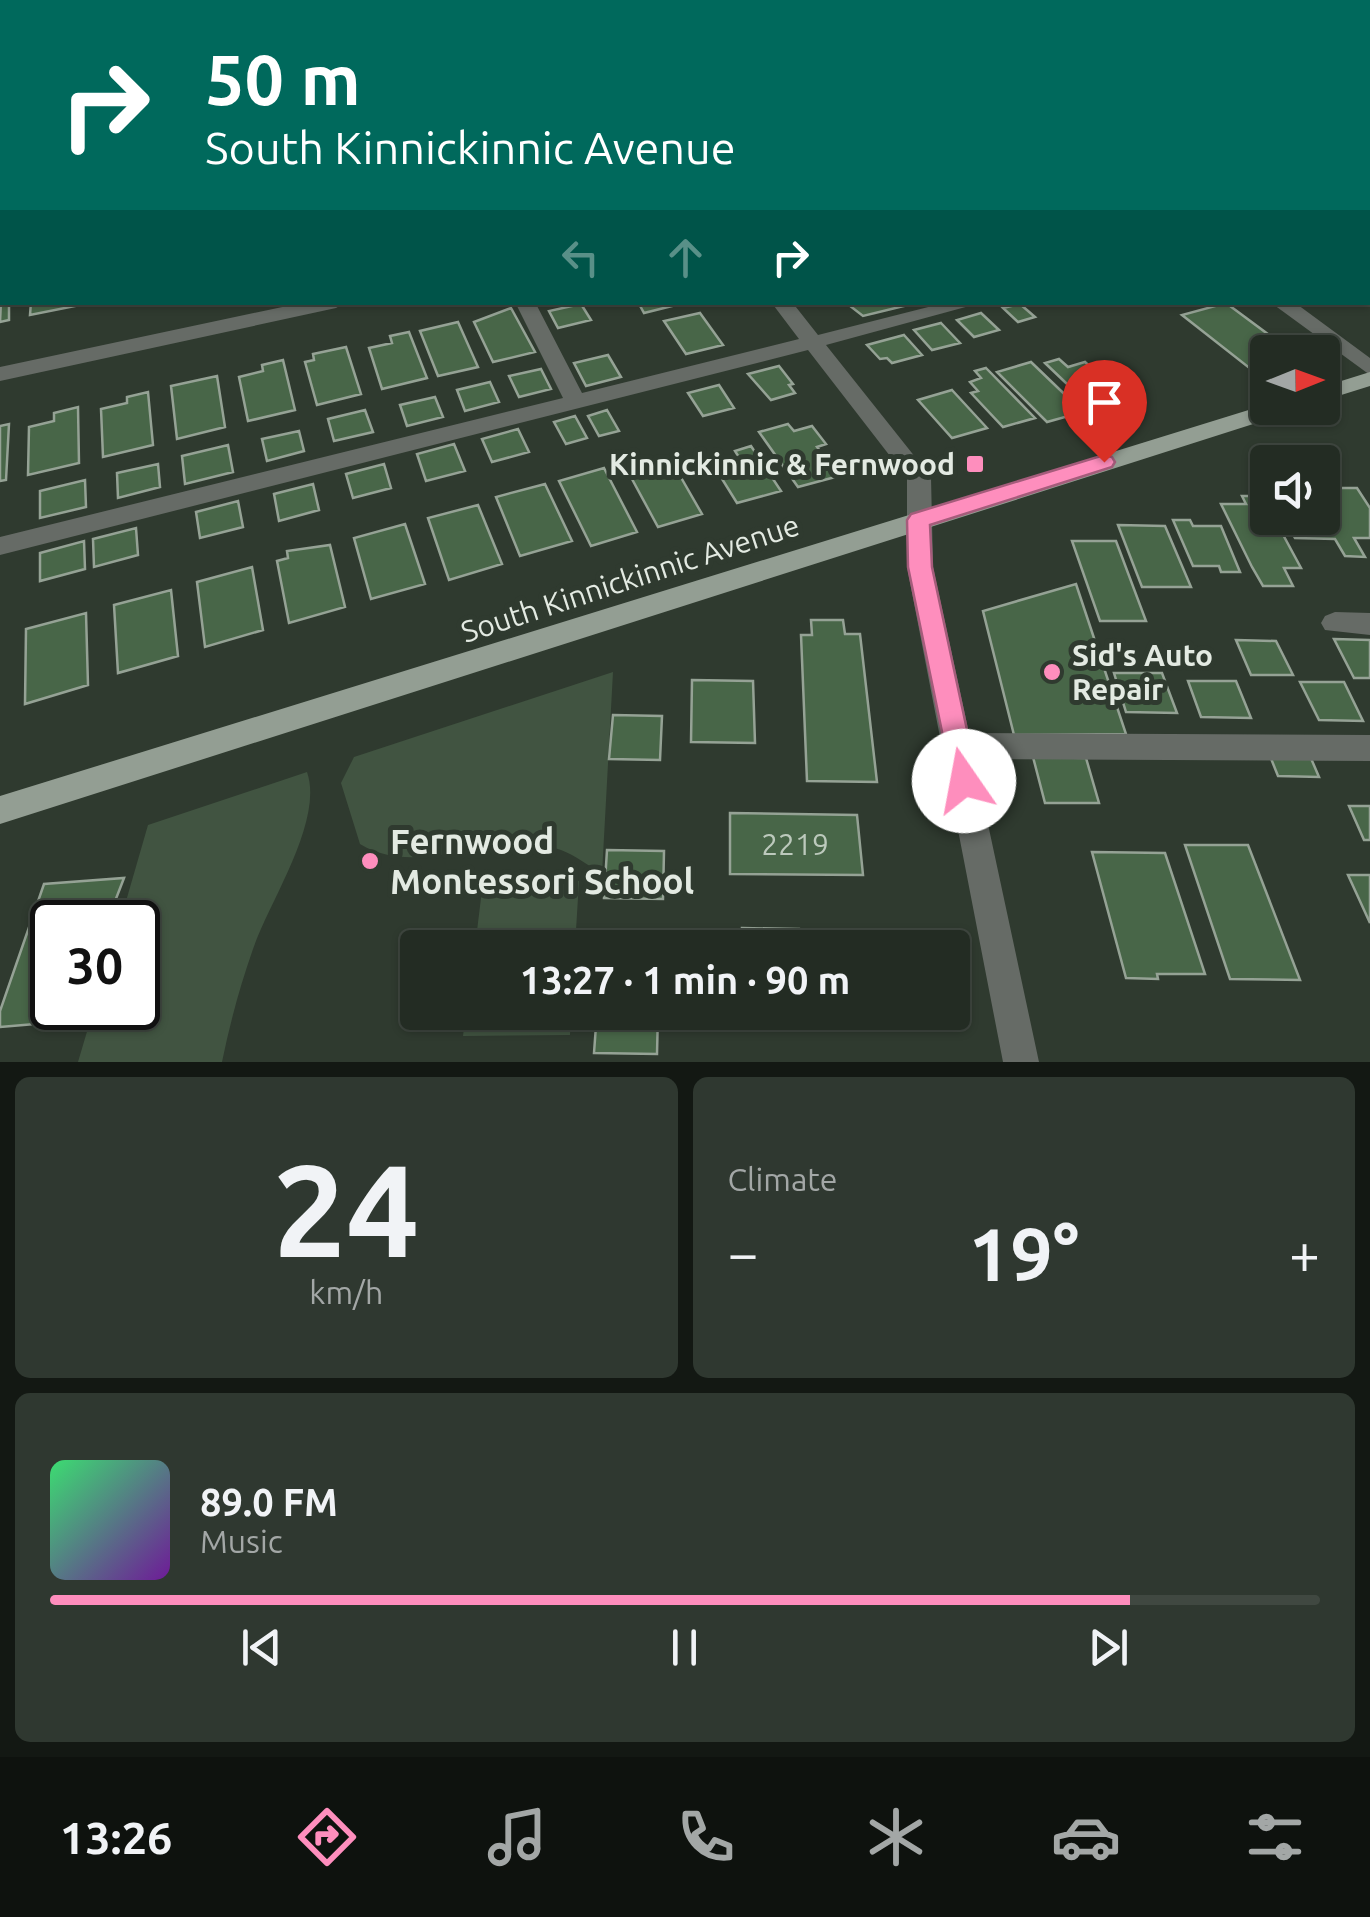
<!DOCTYPE html>
<meta charset="utf-8">
<style>
:root{--surface:#232c23;--page:#2f3830;--text:#f1f3f6;--muted:#a3a7a6;--line:#404841;--accent:#fe8ebd}
body{margin:0;font-family:Ubuntu,sans-serif;background:var(--page);color:var(--text);height:100vh;display:flex;flex-direction:column;font-size:38px;white-space:nowrap}
*{box-sizing:border-box;margin:0}
p{font-size:32px;color:var(--muted)}
.icon{flex:none;width:55px;height:55px;fill:none;stroke:currentColor;stroke-width:2;stroke-linecap:round;stroke-linejoin:round}
.map{position:relative;height:1062px;overflow:hidden}
.details{display:flex;flex-direction:column;gap:15px;padding:15px;background:#131813;flex:1}
.details>*{flex:none}
.guide{position:absolute;left:0px;top:0px;width:1370px;height:305px;box-shadow:0 2px 8px #0004,0 0 0 2px var(--line);background:#00695c;color:#fff;overflow:hidden}
.needle{width:65px;rotate:89deg}
.fabs{position:absolute;left:1250px;top:335px;display:grid;gap:20px}
.fabs a{display:grid;place-items:center;width:90px;height:90px;border-radius:10px;background:var(--surface);box-shadow:0 2px 8px #0004,0 0 0 2px var(--line);font-size:50px}
.speed{position:absolute;left:30px;top:900px;display:flex;gap:20px;font-size:50px;font-weight:700;text-align:center}
.speed>*{display:grid;place-content:center;width:130px;height:130px;border-radius:50%;background:var(--surface);box-shadow:0 2px 8px #0004,0 0 0 2px var(--line);line-height:1}
.speed .limit{border:5px solid #111;border-radius:15px;background:#fff;color:#111}
.pin{position:absolute;display:grid;place-items:center;width:85px;height:85px;color:#fff;margin:-102px -42px;border-radius:50% 50% 50% 0;rotate:-45deg;box-shadow:0 0 10px #0007}
.pin .icon{rotate:45deg}
.me{position:absolute;width:110px;margin:-55px;rotate:348deg;stroke-linejoin:round;filter:drop-shadow(0 0 8px #0008)}
.turn{display:flex;align-items:center;gap:35px;height:210px;padding:0 40px;font-size:45px}
.turn .icon{width:130px;height:130px;stroke-width:2.5}
.turn b{display:block;font-size:70px;line-height:85px}
.lanes{display:flex;align-items:center;height:95px;padding:0 40px;background:#0003;justify-content:center;gap:50px;direction:ltr}
.lanes .off{opacity:.35}
.big{font-size:75px;font-weight:700;line-height:1.1}
.details .card{flex:1;display:flex;flex-direction:column;justify-content:center;gap:15px;min-width:0;padding:0 35px;border-radius:15px;background:var(--page)}
.details .dial{align-items:center;gap:0}
.dial b{font-size:130px;line-height:1}
.song{display:flex;align-items:center;gap:30px}
.cover{width:120px;height:120px;border-radius:15px;background:linear-gradient(135deg,hsl(140 70% 55%),hsl(280 70% 35%))}
.played{height:10px;border-radius:5px;background:linear-gradient(90deg,var(--accent) 85%,var(--line) 85%)}
.keys{display:flex;justify-content:space-around;direction:ltr}
.heat{display:flex;justify-content:space-between;align-items:center;font-size:55px;direction:ltr}
.details .tiles{flex:1;display:grid;gap:15px;grid-template-columns:1fr 1fr}
.card:last-child{grid-column:span 2}
.trip{position:absolute;left:400px;top:930px;width:570px;height:100px;border-radius:10px;background:var(--surface);box-shadow:0 2px 8px #0004,0 0 0 2px var(--line);font-weight:700;line-height:100px;text-align:center}
.tab-bar{display:flex;height:160px;justify-content:space-around;align-items:center;background:#0e120e;color:var(--muted)}
.tab-bar .icon{width:70px;height:70px}
.tab-bar .selected{color:var(--accent)}
.tab-bar b{font-size:45px;color:var(--text)}
.map>svg:first-child{display:block}
</style>
<div class="map">
<svg width="1370" height="1062" viewBox="0 0 1370 1062">
<rect width="100%" height="100%" fill="#2f3a2f"/>
<path fill="#415441" d="M0 0H464L2 2 0 67Z
M613 672 602 874C589 866 575 855 561 850 494 826 421 881 360 844L341 783 354 757Z
M307 772C324 821 269 902 253 949 240 986 230 1023 222 1062H78L94 1008H138V922H120L148 825Z
M579 881 575 947H475L483 882Z
M466 1013H571L570 1035 463 1036Z"/>
<path fill="#486648" stroke="#95a295" stroke-width="2.5" d="M2 281V302H9V320L0 322Z
M31 302H75V306L30 315Z
M638 302H688L644 313Z
M845 302H915L916 303 863 316Z
M1226 303 1292 352H1268V366L1252 370 1182 315Z
M581 304 591 320 558 328 549 311Z
M1020 304 1035 317 1018 322 1003 308Z
M511 308 535 352 493 362 474 322Z
M700 313 723 345 686 354 664 321Z
M981 313 999 330 974 337 957 320Z
M458 322 478 367 438 376 420 331Z
M941 323 960 343 932 350 914 330Z
M409 332 427 378 382 389 369 348 392 343 390 336Z
M904 335 922 355 892 363 887 358 880 359 867 345Z
M346 347 361 394 317 405 305 362 314 360 313 354Z
M608 355 621 377 586 386 574 363Z
M1059 359 1068 367 1085 362 1120 394 1087 403 1045 363Z
M283 360 295 410 248 421 239 377 263 371 262 365Z
M1031 362 1083 412 1047 422 997 372Z
M779 366 793 384 789 385 795 393 771 400 748 374Z
M986 368 1035 418 1003 427 971 393 978 391 970 382 981 378 975 371Z
M541 369 551 389 519 397 509 376Z
M217 376 225 427 177 439 171 386Z
M490 382 499 402 465 411 457 390Z
M719 385 734 408 703 416 688 393Z
M952 390 987 428 952 438 918 400Z
M148 392 153 445 103 457 101 409 127 403V397Z
M435 397 443 417 407 426 400 405Z
M78 407 79 463 28 475 29 427 54 421V413Z
M365 410 373 432 334 441 328 419Z
M607 410 619 431 599 436 588 416Z
M575 416 587 438 566 444 554 422Z
M9 424 6 480 0 481V426Z
M788 424 794 431 812 426 826 444 817 447 839 476 798 487 759 432Z
M518 429 529 452 492 462 482 439Z
M299 431 304 451 267 461 262 439Z
M454 444 465 471 426 481 417 454Z
M228 445 233 472 185 484 182 456Z
M751 446 781 491 737 503 714 466 740 459 735 451Z
M158 464 160 487 118 498 117 473Z
M384 464 391 488 353 498 346 474Z
M675 467 702 514 658 527 632 479Z
M604 468 637 532 591 546 559 481Z
M85 480 86 507 40 518V491Z
M313 484 319 510 279 521 274 494Z
M545 484 572 541 520 556 496 497Z
M1322 488H1357L1370 508V538H1354L1365 557 1345 556 1335 539 1295 538 1284 518H1322Z
M1242 496H1260L1267 505 1268 518H1274L1301 568H1284L1293 586H1263L1252 567 1221 504H1246Z
M238 501 243 527 200 538 196 512Z
M478 505 502 564 449 580 428 518Z
M1173 520H1190L1193 526H1221L1240 572H1221L1219 566H1193Z
M405 524 425 584 371 599 354 538Z
M1118 525 1165 526 1191 587H1142Z
M136 528 138 555 94 567 93 539Z
M84 541 85 569 40 581V553Z
M1072 541H1116L1146 621H1100Z
M330 545 345 607 289 623 277 561 288 558 287 551Z
M252 567 263 630 205 647 197 582Z
M1076 584 1126 734 1014 735 983 611Z
M171 590 178 656 118 673 114 605Z
M86 613 88 685 25 704 26 629Z
M811 620H843L845 634H860L877 782 807 781 801 635H812Z
M1334 639 1370 640V678H1354Z
M1236 640 1276 641 1293 675H1251Z
M1114 673H1162L1177 713 1126 712Z
M692 680 753 681 755 743 691 742Z
M1188 681H1236L1251 718 1201 717Z
M1300 682H1344L1363 721 1319 720Z
M613 715 662 716 660 760 609 759Z
M1270 756H1310L1319 777 1278 776Z
M1033 757 1086 758 1099 803H1045Z
M1349 806H1370V840H1364Z
M730 813 857 815 863 875 730 874Z
M1185 845H1248L1300 980 1230 979Z
M607 850 664 851 663 899 604 898Z
M1092 852 1165 853 1205 974H1157L1158 979 1126 978Z
M1348 875H1370V923Z
M124 878 107 922H52V1008H85L82 1020 0 1027V1011L44 884Z
M742 928 799 929 800 938 876 942V948H743Z
M597 1012H658L657 1054 594 1053Z"/>
<g fill="none" stroke-linecap="round" stroke-linejoin="round">
<path fill="#666b66" fill-rule="evenodd" d="M526 0H540L542 2H528Z
M692 0H706L708 2H694Z
M856 0H871L873 2H858Z
M1026 0H1040L1042 2H1028Z
M1180 0H1194L1196 2H1182Z
M0 69H2V77H0Z
M0 144H2V154H0Z
M0 242 2 243V254H0Z
M306 302H346L336 308 0 381V367Z
M515 302H535L582 393 799 339 771 302H792L818 335 948 302H984L826 345 931 477 933 567 969 733 1370 735V761L974 759 1039 1062H1003L907 567V478L808 350 0 555V537L563 398Z
M1270 302H1294L1370 358V375Z
M1335 612 1370 613V635L1325 630 1321 623 1325 616Z"/>
<path fill="#939e93" fill-rule="evenodd" d="M1321 0H1335L1337 2H1323Z
M1368 32H1370V42H1368Z
M1370 372V386L1322 401V387Z
M1268 404V408H1291L1288 413 0 824V796Z"/>
</g>
<path fill="#fe8ebd" stroke="#a55c7b" stroke-width="2.5" d="M1104 455 1112 457 1115 462 1112 467 930 525 932 567 978 781 974 790 964 794 954 790 908 567 907 520 911 514Z"/>
<g fill="#fe8ebd" stroke="#2f3a2f" stroke-width="4">
<rect x="965" y="454" width="20" height="20" rx="5"/>
<circle cx="1052" cy="672" r="10"/>
<circle cx="370" cy="861" r="10"/>
</g>
<g text-anchor="middle" dominant-baseline="central" stroke-width="10" stroke-linejoin="round" paint-order="stroke">
<g font-size="30" font-weight="bold" fill="#e3eae2" stroke="#2f3a2f" text-anchor="end">
<text x="955" y="464">Kinnickinnic &amp; Fernwood</text>
<text x="1072" y="655" text-anchor="start">Sid's Auto<tspan x="1072" dy="34">Repair</tspan></text>
</g>
<g font-size="30" fill="#e3eae2" stroke="#2f3a2f">
<text transform="translate(630 578) rotate(-18)">South Kinnickinnic Avenue</text>
</g>
<g font-size="30" fill="#bcc9bc">
<text x="795" y="844">2219</text>
</g>
<g font-size="35" font-weight="bold" fill="#e3eae2" stroke="#2f3a2f" text-anchor="start">
<text x="390" y="841">Fernwood<tspan x="390" dy="40">Montessori School</tspan></text>
</g>
</g>
</svg>
<div class="fabs">
<a><svg class="needle" viewBox="-14 -14 28 28"><path d="M0-13l5 13h-10z" fill="#e53935"/><path d="M0 13l5-13h-10z" fill="#a3a7a6"/></svg></a>
<a><svg class="icon" aria-label="sound" viewBox="0 0 24 24"><path d="M4 9h4l5-4v14l-5-4H4zM17 9q2 3 0 6"/></svg></a>
</div>
<div class="speed"><div class="limit">30</div></div>
<div class="pin" style="left:1104px;top:462px;background:#d93025"><svg class="icon" aria-label="arrive" viewBox="0 0 24 24"><path d="M6 21V4h12l-3 4 3 4H6"/></svg></div>
<svg class="me" style="left:964px;top:781px" viewBox="-20 -20 40 40"><circle r="19" fill="#fff"/><path d="M0-13L10 11 0 6-10 11z" fill="#fe8ebd"/></svg>
<div class="trip">13:27 · 1 min · 90 m</div>
<div class="guide">
<div class="turn"><svg class="icon" aria-label="right" viewBox="0 0 24 24"><path d="M7 20v-9h11M14 6l5 5-5 5"/></svg><div><b>50 m</b>South Kinnickinnic Avenue</div></div>
<div class="lanes"><svg class="icon off" aria-label="left" viewBox="0 0 24 24"><path d="M17 20v-9H6M10 6l-5 5 5 5"/></svg><svg class="icon off" aria-label="ahead" viewBox="0 0 24 24"><path d="M12 20V5M6 11l6-6 6 6"/></svg><svg class="icon" aria-label="right" viewBox="0 0 24 24"><path d="M7 20v-9h11M14 6l5 5-5 5"/></svg></div>
</div>
</div>
<section class="details">
<div class="tiles">
<div class="card dial"><b>24</b><p>km/h</p></div>
<div class="card"><p>Climate</p>
<div class="heat"><a>−</a><b class="big">19°</b><a>+</a></div>
</div>
<div class="card">
<div class="song"><i class="cover"></i><div><b>89.0 FM</b><p>Music</p></div></div>
<div class="played"></div>
<div class="keys"><svg class="icon" aria-label="previous" viewBox="0 0 24 24"><path d="M18 5L8 12l10 7zM5 5v14"/></svg><svg class="icon" aria-label="pause" viewBox="0 0 24 24"><path d="M8 5v14M16 5v14"/></svg><svg class="icon" aria-label="next" viewBox="0 0 24 24"><path d="M6 5l10 7-10 7zM19 5v14"/></svg></div>
</div>
</div>
</section>
<nav class="tab-bar">
<b>13:26</b>
<svg class="icon selected" aria-label="directions" viewBox="0 0 24 24"><path d="M12 3l9 9-9 9-9-9zM9 14v-3h6M13 9l2 2-2 2"/></svg>
<svg class="icon" aria-label="music" viewBox="0 0 24 24"><path d="M9 18V5l10-2v13"/><circle cx="6" cy="18" r="3"/><circle cx="16" cy="16" r="3"/></svg>
<svg class="icon" aria-label="phone" viewBox="0 0 24 24"><path d="M5 4h4l2 5-3 2q2 4 5 5l2-3 5 2v4C11 20 4 13 5 4z"/></svg>
<svg class="icon" aria-label="climate" viewBox="0 0 24 24"><path d="M12 3v18M4 7l16 10M4 17L20 7"/></svg>
<svg class="icon" aria-label="car" viewBox="0 0 24 24"><path d="M5 17H2v-5l4-1 3-4h7l3 4 3 1v5h-3M9 17h6M6 11h13"/><circle cx="7" cy="17" r="2"/><circle cx="17" cy="17" r="2"/></svg>
<svg class="icon" aria-label="filters" viewBox="0 0 24 24"><path d="M4 7h16M4 17h16"/><circle cx="9" cy="7" r="2"/><circle cx="15" cy="17" r="2"/></svg>
</nav>
